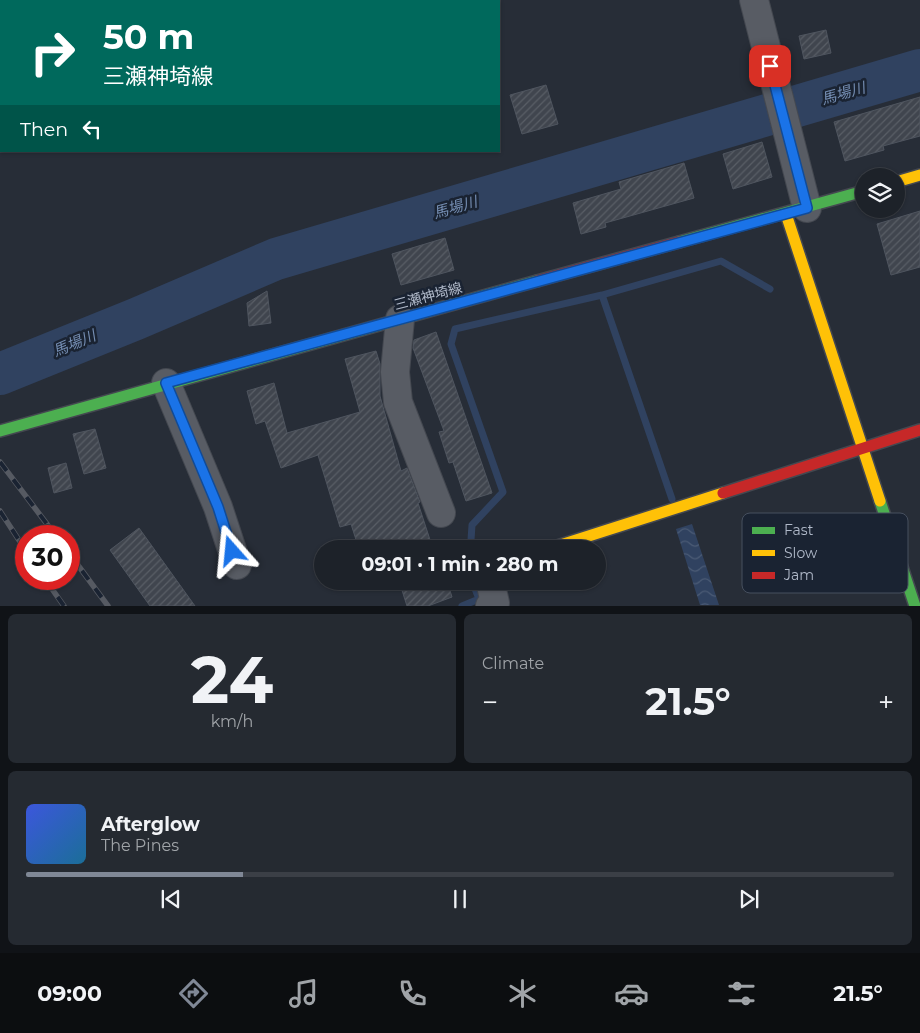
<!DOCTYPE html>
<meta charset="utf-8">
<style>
:root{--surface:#1d2229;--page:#252a31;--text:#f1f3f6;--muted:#a0a4a8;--line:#3b3f46;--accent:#808896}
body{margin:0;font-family:Montserrat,"Noto Sans JP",sans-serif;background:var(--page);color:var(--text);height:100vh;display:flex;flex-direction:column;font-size:19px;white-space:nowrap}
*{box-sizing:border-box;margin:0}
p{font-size:16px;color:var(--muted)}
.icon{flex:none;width:28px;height:28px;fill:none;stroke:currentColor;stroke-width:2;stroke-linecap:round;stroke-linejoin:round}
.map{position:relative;height:606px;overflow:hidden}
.details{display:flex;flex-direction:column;gap:8px;padding:8px;background:#101317;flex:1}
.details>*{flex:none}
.hud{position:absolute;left:0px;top:0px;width:500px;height:152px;box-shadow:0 1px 4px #0004,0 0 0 1px var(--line);background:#00695c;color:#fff;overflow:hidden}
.tools{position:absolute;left:855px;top:168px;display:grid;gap:10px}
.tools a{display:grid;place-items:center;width:50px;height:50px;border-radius:50%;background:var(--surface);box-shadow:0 1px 4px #0004,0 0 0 1px var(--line);font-size:25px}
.speed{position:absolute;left:15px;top:525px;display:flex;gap:10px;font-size:25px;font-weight:700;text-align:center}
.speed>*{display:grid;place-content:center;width:65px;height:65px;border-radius:50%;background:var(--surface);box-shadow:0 1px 4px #0004,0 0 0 1px var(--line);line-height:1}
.speed .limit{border:8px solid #d22;background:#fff;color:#111}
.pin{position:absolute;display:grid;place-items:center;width:42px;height:42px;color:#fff;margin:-21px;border-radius:10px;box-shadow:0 2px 8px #0006}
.me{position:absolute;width:55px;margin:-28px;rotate:342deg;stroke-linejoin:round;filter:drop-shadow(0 0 4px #0008)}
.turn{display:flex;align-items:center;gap:18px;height:105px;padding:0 20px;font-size:22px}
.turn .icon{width:65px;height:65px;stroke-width:2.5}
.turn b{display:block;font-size:35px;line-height:42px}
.then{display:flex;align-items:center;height:48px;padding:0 20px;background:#0003;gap:10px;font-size:19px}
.big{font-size:38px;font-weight:700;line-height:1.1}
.details .tile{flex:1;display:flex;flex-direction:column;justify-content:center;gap:8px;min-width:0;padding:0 18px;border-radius:8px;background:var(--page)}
.details .dial{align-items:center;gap:0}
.dial b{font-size:65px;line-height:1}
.song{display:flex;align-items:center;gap:15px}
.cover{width:60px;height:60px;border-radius:8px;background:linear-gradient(135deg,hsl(230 70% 55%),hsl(200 70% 35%))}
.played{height:5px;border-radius:2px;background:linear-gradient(90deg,var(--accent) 25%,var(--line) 25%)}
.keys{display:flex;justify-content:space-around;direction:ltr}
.heat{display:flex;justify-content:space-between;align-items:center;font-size:28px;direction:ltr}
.details .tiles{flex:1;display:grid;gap:8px;grid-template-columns:1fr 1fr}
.tile:last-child{grid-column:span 2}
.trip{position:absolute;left:314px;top:540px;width:292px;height:50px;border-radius:25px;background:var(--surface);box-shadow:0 1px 4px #0004,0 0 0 1px var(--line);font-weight:700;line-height:50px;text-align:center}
.tab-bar{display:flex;height:80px;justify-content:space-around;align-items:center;background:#0c0e10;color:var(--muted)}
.tab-bar .icon{width:35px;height:35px}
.tab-bar .on{color:var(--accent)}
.tab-bar b{font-size:22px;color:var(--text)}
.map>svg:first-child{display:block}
</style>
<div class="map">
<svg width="920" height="606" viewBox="0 0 920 606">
<defs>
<pattern id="water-waves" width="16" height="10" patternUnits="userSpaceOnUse" patternTransform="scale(1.25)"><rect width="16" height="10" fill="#304260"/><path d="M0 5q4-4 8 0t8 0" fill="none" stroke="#4b5b75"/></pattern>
<pattern id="building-hatch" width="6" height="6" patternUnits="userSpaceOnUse" patternTransform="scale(1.25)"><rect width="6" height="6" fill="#40454e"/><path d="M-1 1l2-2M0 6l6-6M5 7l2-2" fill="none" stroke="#595e66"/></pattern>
</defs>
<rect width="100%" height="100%" fill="#272d37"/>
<path fill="url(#water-waves)" d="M692 524 719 605H700L676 529Z"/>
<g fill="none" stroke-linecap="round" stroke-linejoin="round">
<path stroke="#304260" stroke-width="7" d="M602 295 672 499
M466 549 471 540 472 525 503 492 451 344 455 329 602 295 721 261 770 289
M462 606 479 599 472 581"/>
<path stroke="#304260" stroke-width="42" d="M0 374 136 319 276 259 920 70"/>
</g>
<path fill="url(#building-hatch)" stroke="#4f555f" d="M826 30 831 53 804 59 799 36Z
M546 85 558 124 522 134 510 95Z
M920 97V136L883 146 884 150 845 161 834 122Z
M762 142 772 177 733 189 723 154Z
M684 163 694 198 605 223 606 227 581 234 573 203 621 189 619 182Z
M920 211V267L891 275 877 224Z
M445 238 454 270 401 285 392 254Z
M267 291 271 323 249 326 247 303Z
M436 332 492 493 466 501 453 462 449 463 439 432 444 431 413 348 414 340Z
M376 351 380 364V396L401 471 407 468 420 502 418 503 433 549H359L351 524 340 527 318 455 281 468 265 421 256 424 247 391 274 383 287 433 360 412 345 359Z
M95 429 106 468 84 474 73 434Z
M66 463 72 488 54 493 48 468Z
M139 528 195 606H150L110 550Z
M406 581H447L452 597 428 606H407L400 584Z"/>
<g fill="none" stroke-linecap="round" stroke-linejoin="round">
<defs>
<path id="street" d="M754 0 807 208
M400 319 395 372 398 402 441 513
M166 383 218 507 237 565
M490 581 495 603 490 606"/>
<path id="fast" d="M679 242 864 191
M0 431 537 281
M880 501 915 606"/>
<path id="slow" d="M896 182 920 175
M786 214 880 501
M548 549 723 493"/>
<path id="jam" d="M537 281 679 242
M723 493 920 430"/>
</defs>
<use href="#street" stroke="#444850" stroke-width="30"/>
<use href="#fast" stroke="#444850" stroke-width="14"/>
<use href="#slow" stroke="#444850" stroke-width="14"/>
<use href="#jam" stroke="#444850" stroke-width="14"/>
<use href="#street" stroke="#585c64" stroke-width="28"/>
<use href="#fast" stroke="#4caf50" stroke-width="11"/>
<use href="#slow" stroke="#ffc107" stroke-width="11"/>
<use href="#jam" stroke="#c62828" stroke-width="11"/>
<defs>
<path id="rail" d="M0 462 56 536
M0 511 26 551
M69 553 108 606
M45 579 64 606"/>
</defs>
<use href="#rail" stroke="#565a62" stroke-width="5.5"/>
<use href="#rail" stroke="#1a2332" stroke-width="4" stroke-dasharray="11" stroke-linecap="butt"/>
</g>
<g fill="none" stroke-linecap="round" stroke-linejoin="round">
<defs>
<path id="route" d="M232 551 218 507 166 383 807 208 770 66"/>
</defs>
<use href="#route" stroke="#114b97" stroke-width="12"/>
<use href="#route" stroke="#1a73e8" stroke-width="9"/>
</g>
<g text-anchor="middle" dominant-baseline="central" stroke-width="5" stroke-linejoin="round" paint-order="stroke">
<g font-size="14" fill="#b0b9c9" stroke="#1a2332">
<text transform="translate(428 296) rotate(-15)">三瀬神埼線</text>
</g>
<g font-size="15" font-style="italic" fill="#758eb3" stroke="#1a2332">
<text transform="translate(843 93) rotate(-16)">馬場川</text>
<text transform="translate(455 207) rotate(-16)">馬場川</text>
<text transform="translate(74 343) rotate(-23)">馬場川</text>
</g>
</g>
<rect x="742" y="513" width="166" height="80" rx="8" fill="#1a2332" stroke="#47505f" stroke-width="1"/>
<rect x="752" y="527" width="23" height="7" fill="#4caf50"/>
<rect x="752" y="550" width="23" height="6" fill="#ffc107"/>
<rect x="752" y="572" width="23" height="7" fill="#c62828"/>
<g font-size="14" fill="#b0b9c9">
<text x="784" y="535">Fast</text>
<text x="784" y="558">Slow</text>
<text x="784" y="580">Jam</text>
</g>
</svg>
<div class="tools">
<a><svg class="icon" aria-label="layers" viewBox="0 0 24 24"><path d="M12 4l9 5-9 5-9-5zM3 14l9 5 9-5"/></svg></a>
</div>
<div class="speed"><div class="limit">30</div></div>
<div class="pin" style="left:770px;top:66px;background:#d93025"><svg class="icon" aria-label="arrive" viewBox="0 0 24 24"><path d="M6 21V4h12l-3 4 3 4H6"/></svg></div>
<svg class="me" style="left:232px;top:551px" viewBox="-20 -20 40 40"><path d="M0-17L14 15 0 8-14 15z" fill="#1a73e8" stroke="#fff" stroke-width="4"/></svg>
<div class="trip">09:01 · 1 min · 280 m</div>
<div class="hud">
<div class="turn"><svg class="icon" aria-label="right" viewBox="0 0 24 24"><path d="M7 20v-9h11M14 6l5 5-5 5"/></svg><div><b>50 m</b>三瀬神埼線</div></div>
<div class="then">Then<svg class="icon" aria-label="left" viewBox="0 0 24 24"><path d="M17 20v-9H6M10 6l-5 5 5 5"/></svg></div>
</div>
</div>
<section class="details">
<div class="tiles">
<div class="tile dial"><b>24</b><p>km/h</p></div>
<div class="tile"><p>Climate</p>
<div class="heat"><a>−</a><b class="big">21.5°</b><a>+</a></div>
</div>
<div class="tile">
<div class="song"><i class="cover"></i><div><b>Afterglow</b><p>The Pines</p></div></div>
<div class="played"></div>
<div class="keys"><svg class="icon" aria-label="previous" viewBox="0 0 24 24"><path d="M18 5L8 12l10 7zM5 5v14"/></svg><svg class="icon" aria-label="pause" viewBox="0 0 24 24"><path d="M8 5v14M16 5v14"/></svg><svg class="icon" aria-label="next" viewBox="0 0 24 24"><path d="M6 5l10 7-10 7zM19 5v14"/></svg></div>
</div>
</div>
</section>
<nav class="tab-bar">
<b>09:00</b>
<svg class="icon on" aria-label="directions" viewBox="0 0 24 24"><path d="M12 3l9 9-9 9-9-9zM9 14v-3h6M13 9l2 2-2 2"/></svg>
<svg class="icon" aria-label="music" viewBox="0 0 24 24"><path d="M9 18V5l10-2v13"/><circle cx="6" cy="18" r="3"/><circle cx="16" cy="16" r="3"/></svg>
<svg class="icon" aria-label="phone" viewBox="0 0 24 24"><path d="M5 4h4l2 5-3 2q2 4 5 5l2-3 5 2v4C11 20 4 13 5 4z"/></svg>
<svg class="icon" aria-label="climate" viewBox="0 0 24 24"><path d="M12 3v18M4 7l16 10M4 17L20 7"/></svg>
<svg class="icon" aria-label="car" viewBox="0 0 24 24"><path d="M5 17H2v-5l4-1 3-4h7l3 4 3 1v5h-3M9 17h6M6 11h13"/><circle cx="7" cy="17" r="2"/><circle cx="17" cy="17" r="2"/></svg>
<svg class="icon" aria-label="filters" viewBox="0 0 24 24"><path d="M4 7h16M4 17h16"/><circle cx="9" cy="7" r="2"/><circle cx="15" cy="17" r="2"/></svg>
<b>21.5°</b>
</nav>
